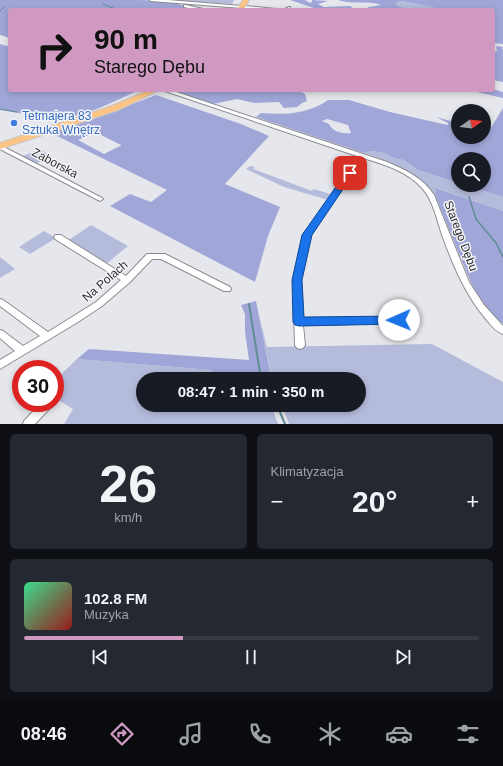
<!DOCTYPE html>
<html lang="pl">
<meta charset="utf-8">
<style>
:root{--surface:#171b24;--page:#242831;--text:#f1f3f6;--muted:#9ea1a6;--line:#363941;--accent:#cf99c2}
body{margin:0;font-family:Helvetica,sans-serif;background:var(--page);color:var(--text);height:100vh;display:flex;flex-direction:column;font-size:15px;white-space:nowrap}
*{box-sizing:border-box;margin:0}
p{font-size:13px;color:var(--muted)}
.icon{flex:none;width:22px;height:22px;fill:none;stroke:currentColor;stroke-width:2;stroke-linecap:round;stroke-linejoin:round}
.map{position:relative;height:424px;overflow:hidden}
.drawer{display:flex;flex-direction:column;gap:10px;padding:10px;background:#0d0f14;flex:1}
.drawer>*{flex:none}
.banner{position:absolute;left:8px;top:8px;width:487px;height:84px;border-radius:4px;box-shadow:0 2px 6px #0003;background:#cf99c2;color:#111;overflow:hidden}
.needle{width:26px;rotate:76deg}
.buttons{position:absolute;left:451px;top:104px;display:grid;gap:8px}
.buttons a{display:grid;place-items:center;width:40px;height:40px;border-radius:50%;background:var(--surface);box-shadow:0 2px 6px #0003;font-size:20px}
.speed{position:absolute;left:12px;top:360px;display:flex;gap:8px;font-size:20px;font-weight:700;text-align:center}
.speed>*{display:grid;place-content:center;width:52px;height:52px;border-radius:50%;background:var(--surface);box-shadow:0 2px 6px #0003;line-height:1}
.speed .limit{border:6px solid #d22;background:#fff;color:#111}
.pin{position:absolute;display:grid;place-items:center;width:34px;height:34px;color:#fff;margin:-17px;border-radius:8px;box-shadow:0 2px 6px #0006}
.me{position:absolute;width:44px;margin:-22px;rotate:269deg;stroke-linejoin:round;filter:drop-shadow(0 0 3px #0008)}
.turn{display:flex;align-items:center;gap:14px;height:84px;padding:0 20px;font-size:18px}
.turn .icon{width:52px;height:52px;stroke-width:2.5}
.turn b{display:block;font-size:28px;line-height:34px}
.big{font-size:30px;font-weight:800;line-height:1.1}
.drawer .tile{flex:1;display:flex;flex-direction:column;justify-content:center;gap:6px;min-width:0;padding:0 14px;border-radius:6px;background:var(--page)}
.drawer .dial{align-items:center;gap:0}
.dial b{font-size:52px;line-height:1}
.song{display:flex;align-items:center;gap:12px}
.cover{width:48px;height:48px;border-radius:6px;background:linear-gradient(135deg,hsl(150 70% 55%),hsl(0 70% 35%))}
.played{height:4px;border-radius:2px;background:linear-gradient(90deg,var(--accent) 35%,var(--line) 35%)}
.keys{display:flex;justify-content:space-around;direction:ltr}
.heat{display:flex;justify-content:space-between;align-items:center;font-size:22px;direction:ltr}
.drawer .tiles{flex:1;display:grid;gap:10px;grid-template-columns:1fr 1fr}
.tile:last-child{grid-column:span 2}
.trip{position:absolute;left:136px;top:372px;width:230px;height:40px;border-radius:20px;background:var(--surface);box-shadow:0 2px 6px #0003;font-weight:800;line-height:40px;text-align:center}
.tabs{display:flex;height:64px;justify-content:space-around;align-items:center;background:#090b0e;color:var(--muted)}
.tabs .icon{width:28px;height:28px}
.tabs .current{color:var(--accent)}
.tabs b{font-size:18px;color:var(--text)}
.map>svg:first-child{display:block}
</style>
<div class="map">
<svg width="503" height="424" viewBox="0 0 503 424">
<rect width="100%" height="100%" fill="#e6e7ec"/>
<path fill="#b5bbdb" d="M168 0H234L232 4Z
M401 1 427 6H433L431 10H406L405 8 396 5 397 2Z
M39 149 52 156 35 164 21 157Z
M373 151 384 153 396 159 404 160 418 170 458 183V185H465L503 197V211L437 188 435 195C416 172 392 162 364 153Z
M250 166 255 167 253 169 312 191 314 189 330 194 327 199H325L284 187 246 169Z
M91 225 128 246 106 264 67 241Z
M44 231 56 238 30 254 19 247Z
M0 257 15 269 0 278Z
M259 315 267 347 432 344 503 382V424H289L282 405H359V379H272Z
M77 359 211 370 215 376H257L258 379H143V405H271L278 424H64L73 409 55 398V380Z"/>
<path fill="#a0a7d8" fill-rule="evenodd" d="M0 0H142L172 2 196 10H10V38L0 35Z
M290 0H305L310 3 312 2V0L328 1 318 4 324 7 350 6 353 8 349 10H314V8Z
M338 0H503V44L493 43V10H431L433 6H427L401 1 397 2 396 5 405 8 406 10H363L369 7 381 5C368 0 352 5 338 0Z
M0 44 10 47V90H140C114 101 85 117 57 119L0 110Z
M497 46 503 47 502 49 503 50V82L493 80V52L497 51 496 47Z
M493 89 503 92V98L468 90H493Z
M171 90H298L305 94 307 101 302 103 297 107 284 108 279 102 254 103 237 99 213 104Z
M156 95 241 124 269 136 225 184 280 207 268 236 255 282 110 206 130 194 151 202 167 190 51 133 85 122ZM95 132 121 145H122L104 154 78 140Z
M328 100H349L390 112 443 124 448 125V123L436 117 458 123V137H484V130L489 131 503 108V197L465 185H484V159H458V183L418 170 404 160 396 159 384 153 373 151 364 153 256 117 261 113C285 115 308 114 328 100ZM327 119 348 125 351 133C342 134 333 132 329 124L322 121Z
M436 188 503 211V324L488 312 476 295 435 195Z
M256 301 271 376H214L211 370 77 359 89 349 249 360 245 332V314L241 305Z"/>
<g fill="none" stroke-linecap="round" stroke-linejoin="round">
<path stroke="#5f8e96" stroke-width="1" d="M103 4 118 10
M0 11 4 7
M0 109 17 112"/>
<path stroke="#5f8e96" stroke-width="1.5" d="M469 197 476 219 496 243 503 257"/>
<path stroke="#5f8e96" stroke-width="2" d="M249 304 260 373 263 379
M277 405 285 424"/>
<defs>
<path id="minor" d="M246 6 276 9 278 10H264L245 8 244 7Z
M289 7H290V9L283 10Z
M162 90H170L387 162C406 170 423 178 434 195L469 282 484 305 503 326V334C496 332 490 324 485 318 465 294 453 265 442 235 437 220 433 200 422 188 407 171 383 164 363 158L360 162 363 166 361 169 352 174 311 235 301 280 303 319 399 317 402 318 403 320 402 322 399 323 303 325 305 345 303 348 300 349 297 348 295 345 293 280 303 235 348 172 356 167 354 162 357 156Z
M0 145 102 198 103 199 100 201 98 200 0 149Z
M55 235H61L126 276 147 254H165L230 287 231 289 230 291H224L161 259H152L130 282 102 306 78 322 0 369V360L15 351 0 338V330L3 331 23 346 40 336 0 306V299L3 300 48 332 96 302 121 280 55 239 54 237Z
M41 403H50L51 405 50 408 35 424H23L24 421Z"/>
<path id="tertiary" d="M149 0H168L242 6 244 7 242 8 151 1Z
M186 5 203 9V10H196L184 7V5Z"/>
<path id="primary" d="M243 0H249L243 10H237Z
M149 90H159L118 110 0 149V143L112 106Z"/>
</defs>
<use href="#minor" stroke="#8b8c91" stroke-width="2"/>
<use href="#tertiary" stroke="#8b8c91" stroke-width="2"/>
<use href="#primary" stroke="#c5c5c5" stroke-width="2"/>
<use href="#minor" fill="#fff" fill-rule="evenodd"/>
<use href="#tertiary" fill="#fff" fill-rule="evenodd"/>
<use href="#primary" fill="#fdc486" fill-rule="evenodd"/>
</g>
<path fill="#1a73e8" stroke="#114b97" d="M350 170 354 173 312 235 302 280 304 317 399 316 403 317 405 320 403 323 399 324 299 326 295 325 293 322 292 280 302 235 347 171Z"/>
<circle fill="#3f7fe0" stroke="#f3f4f9" stroke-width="1.5" cx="14" cy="123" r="4"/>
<g text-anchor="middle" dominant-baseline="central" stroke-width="3" stroke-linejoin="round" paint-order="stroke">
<g font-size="12" fill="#366cbe" stroke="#f3f4f9" text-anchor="start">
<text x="22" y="116">Tetmajera 83<tspan x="22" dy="14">Sztuka Wnętrz</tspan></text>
</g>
<g font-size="12" fill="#2f2f31" stroke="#f3f4f9">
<text transform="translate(55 163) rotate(28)">Zaborska</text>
<text transform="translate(461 236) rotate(69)">Starego Dębu</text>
<text transform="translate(105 281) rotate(-41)">Na Polach</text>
</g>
</g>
</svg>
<div class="buttons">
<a><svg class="needle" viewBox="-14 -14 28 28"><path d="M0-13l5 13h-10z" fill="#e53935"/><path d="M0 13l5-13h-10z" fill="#9ea1a6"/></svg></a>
<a><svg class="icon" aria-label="search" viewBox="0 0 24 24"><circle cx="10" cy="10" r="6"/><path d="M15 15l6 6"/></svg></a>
</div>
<div class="speed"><div class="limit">30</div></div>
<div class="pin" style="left:350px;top:173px;background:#d93025"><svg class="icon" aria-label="arrive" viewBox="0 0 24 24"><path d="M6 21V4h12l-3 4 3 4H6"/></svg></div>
<svg class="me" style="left:399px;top:320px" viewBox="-20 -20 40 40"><circle r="19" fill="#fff"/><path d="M0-13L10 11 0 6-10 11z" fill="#1a73e8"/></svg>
<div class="trip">08:47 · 1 min · 350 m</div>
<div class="banner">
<div class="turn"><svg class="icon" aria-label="right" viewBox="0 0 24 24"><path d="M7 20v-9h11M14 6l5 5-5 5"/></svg><div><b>90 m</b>Starego Dębu</div></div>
</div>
</div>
<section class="drawer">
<div class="tiles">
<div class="tile dial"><b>26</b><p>km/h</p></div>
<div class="tile"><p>Klimatyzacja</p>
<div class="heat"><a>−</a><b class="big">20°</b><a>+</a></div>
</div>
<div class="tile">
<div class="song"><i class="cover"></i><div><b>102.8 FM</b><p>Muzyka</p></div></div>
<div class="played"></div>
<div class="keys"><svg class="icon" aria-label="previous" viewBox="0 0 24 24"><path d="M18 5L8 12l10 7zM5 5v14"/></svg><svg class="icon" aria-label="pause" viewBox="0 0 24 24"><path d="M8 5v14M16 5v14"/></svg><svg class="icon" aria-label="next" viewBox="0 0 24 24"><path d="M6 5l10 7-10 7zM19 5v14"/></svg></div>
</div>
</div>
</section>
<nav class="tabs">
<b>08:46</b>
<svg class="icon current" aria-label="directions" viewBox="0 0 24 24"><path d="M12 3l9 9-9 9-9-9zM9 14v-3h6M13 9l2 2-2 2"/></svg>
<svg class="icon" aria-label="music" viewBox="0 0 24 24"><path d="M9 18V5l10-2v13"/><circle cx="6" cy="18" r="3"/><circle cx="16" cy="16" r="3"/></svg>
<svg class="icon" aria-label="phone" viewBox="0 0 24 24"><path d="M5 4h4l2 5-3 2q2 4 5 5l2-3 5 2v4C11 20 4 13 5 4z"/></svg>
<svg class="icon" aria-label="climate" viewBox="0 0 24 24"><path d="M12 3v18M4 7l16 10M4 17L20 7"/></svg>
<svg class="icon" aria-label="car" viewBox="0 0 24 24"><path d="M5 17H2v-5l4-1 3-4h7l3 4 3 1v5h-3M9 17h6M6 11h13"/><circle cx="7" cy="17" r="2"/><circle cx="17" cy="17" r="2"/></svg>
<svg class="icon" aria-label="filters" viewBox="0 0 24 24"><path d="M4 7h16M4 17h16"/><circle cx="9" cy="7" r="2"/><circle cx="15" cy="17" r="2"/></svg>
</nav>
